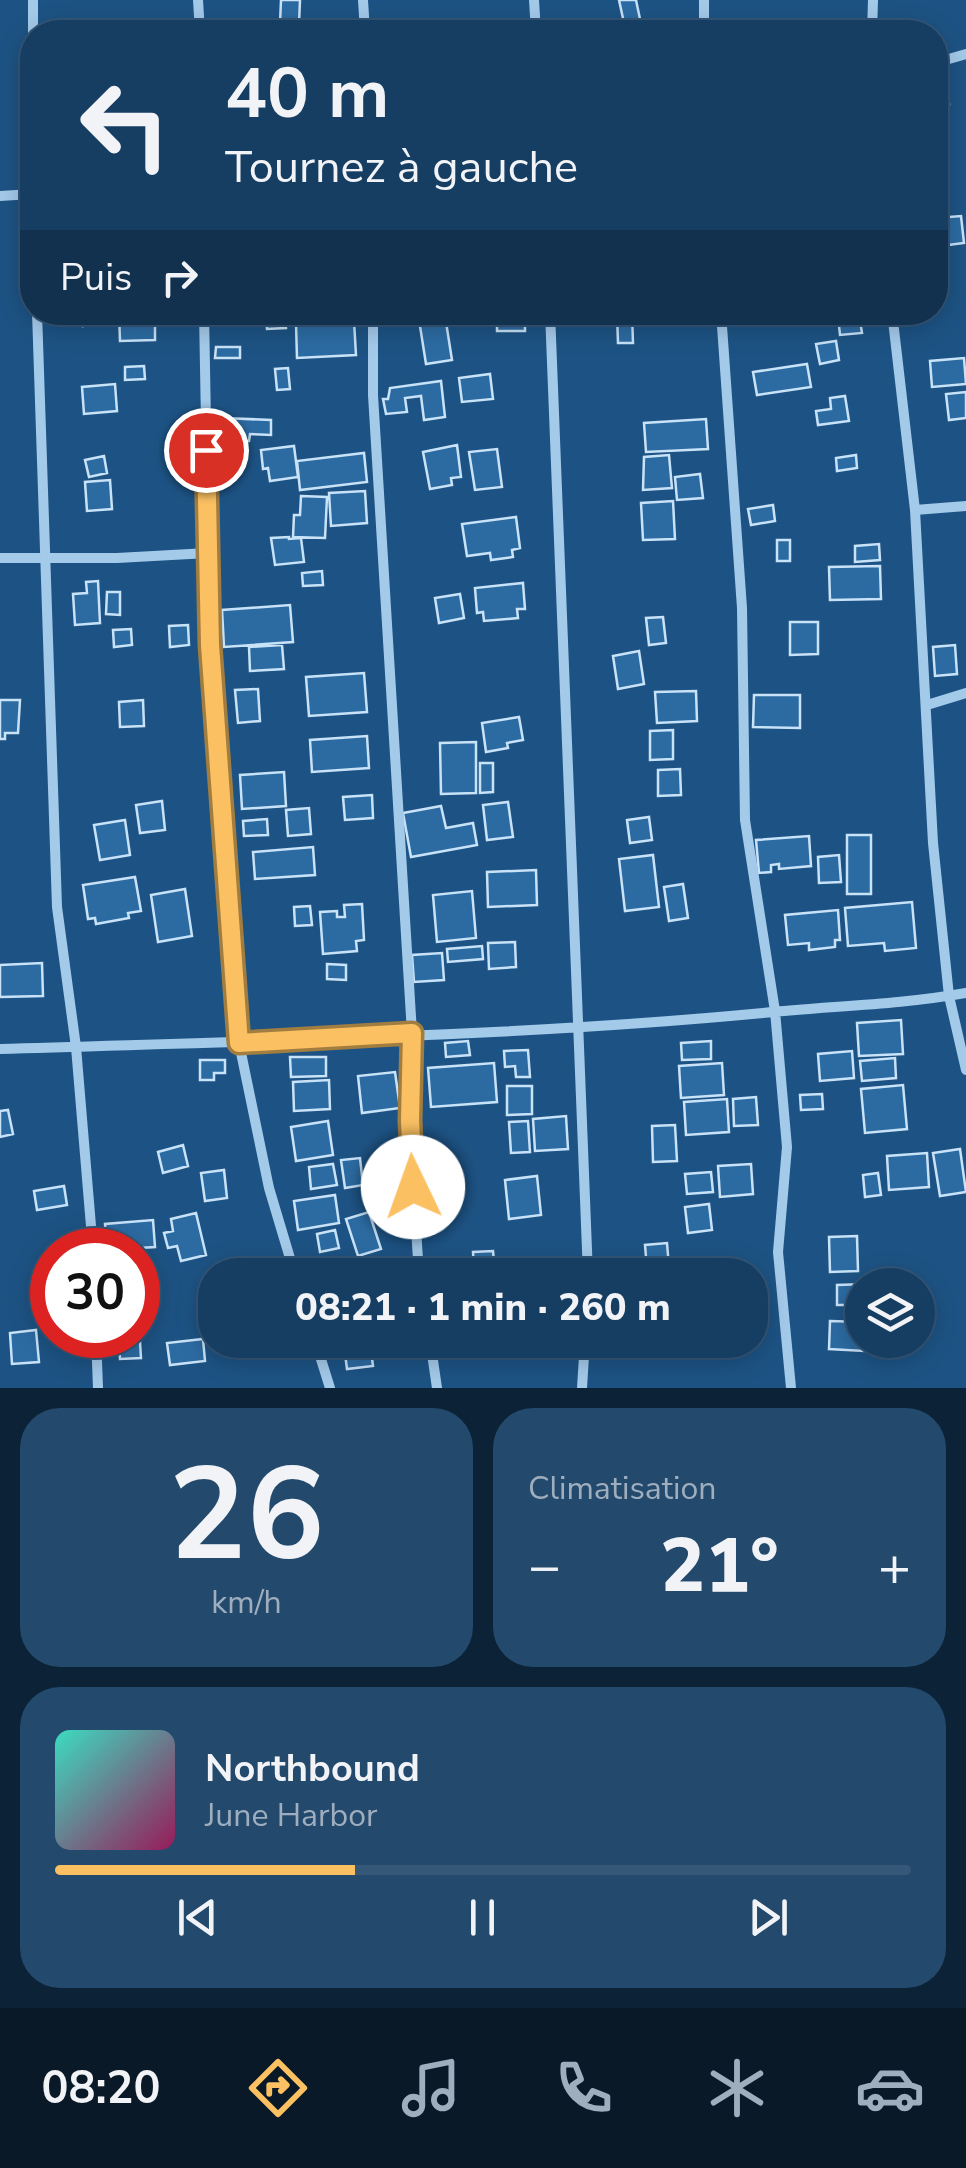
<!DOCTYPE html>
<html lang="fr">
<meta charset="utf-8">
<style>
:root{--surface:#163e63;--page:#23496c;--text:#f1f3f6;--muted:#9eaebe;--line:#355778;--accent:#fac062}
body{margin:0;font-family:"Nunito Sans",sans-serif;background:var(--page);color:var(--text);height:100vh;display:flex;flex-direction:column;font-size:38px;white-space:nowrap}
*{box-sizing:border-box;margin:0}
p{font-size:32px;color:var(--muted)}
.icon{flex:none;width:55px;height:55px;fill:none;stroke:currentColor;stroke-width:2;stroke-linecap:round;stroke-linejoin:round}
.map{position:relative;height:1388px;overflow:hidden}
.sheet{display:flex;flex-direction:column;gap:20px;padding:20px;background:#0c2236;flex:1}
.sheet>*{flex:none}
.top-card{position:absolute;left:20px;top:20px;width:928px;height:305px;border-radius:40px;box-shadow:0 5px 25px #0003,0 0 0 2px var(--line);background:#163e63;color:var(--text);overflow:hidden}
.fabs{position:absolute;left:845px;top:1268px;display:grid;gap:20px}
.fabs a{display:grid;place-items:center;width:90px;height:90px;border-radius:50%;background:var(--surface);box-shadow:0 5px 25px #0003,0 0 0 2px var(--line);font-size:50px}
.speed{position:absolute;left:30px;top:1228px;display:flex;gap:20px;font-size:50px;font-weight:700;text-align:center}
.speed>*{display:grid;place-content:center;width:130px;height:130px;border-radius:50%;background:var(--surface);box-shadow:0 5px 25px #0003,0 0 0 2px var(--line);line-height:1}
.speed .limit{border:15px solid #d22;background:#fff;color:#111}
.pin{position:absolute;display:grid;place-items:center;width:85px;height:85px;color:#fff;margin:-42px;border:5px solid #fff;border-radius:50%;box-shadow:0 2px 10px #0007}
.me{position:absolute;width:110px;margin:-55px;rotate:357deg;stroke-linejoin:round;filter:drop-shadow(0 0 8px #0008)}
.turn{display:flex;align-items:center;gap:35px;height:210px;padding:0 40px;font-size:45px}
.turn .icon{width:130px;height:130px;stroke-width:2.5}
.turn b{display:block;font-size:70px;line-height:85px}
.then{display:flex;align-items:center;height:95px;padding:0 40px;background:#0003;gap:20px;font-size:38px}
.big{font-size:75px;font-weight:800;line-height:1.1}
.sheet .card{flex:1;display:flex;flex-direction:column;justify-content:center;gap:15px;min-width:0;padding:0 35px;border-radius:40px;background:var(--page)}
.sheet .dial{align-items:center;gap:0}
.dial b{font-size:130px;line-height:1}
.song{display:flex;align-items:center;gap:30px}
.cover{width:120px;height:120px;border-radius:15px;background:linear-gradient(135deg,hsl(170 70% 55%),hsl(330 70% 35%))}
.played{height:10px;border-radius:5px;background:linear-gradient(90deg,var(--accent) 35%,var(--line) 35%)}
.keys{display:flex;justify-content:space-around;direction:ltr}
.heat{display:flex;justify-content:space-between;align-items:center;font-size:55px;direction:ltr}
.sheet .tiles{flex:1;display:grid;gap:20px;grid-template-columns:1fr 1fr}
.card:last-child{grid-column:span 2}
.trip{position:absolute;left:198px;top:1258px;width:570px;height:100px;border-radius:40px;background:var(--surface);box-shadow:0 5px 25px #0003,0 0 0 2px var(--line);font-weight:800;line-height:100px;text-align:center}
.dock{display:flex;height:160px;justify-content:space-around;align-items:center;background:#091928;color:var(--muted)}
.dock .icon{width:70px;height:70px}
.dock .on{color:var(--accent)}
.dock b{font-size:45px;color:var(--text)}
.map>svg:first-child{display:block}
</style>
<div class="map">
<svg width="966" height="1388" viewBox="0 0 966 1388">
<rect width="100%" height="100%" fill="#1d5384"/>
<path fill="#2c6ba2" stroke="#c8e2f8" stroke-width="2.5" d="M281 0H300L299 24H280Z
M619 0H636L640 19 624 23Z
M946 72 949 104 935 105V74Z
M961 216 964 243 940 246 937 218Z
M82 312H111L112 321 83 326Z
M119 312H155V340L120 341Z
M266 312H285L286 328 267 329Z
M497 312H525V331H497Z
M632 313 633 343H618L617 314Z
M859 314 862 333 840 335 838 317Z
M354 321 356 355 297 358 296 324Z
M446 322 452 360 426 364 420 326Z
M836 341 839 360 820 364 816 344Z
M216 347H240V358H215Z
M964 358 966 384 932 387 930 361Z
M807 364 811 387 757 395 753 372Z
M144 366 145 379 125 380V367Z
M288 368 290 389 277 390 275 369Z
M490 374 493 399 462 402 459 378Z
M441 381 445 417 424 420 421 396 405 398 407 412 386 414 383 399H388L390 388Z
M115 384 117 411 84 414 82 387Z
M966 392V418L949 420 946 394Z
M845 396 849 421 818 425 816 411 831 409 830 398Z
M223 418 271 420V435L250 434 249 441 222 440Z
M706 419 708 449 646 452 644 423Z
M457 445 461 477 451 478 452 485 430 489 423 452Z
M294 446 298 477 270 481 268 468 263 469 261 450Z
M497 449 502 487 475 490 469 452Z
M364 453 367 482 300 490 297 461Z
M669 455 672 488 643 490 644 457Z
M856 455 857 468 837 471 836 458Z
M104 456 107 473 89 477 85 460Z
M700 474 703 498 677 500 675 477Z
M110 480 112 509 87 511 85 482Z
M365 491 367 523 331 526 329 493Z
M301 496 327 497 325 538 293 537 294 515H300Z
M673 501 675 539 643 540 641 503Z
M773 505 775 521 751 525 748 509Z
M516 517 520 548 512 550 513 557 491 560 490 553 467 556 462 524Z
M289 537V539L301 538 304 562 275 565 271 538Z
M777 540H790V561H777Z
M879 544 880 560 855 562V546Z
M880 566 881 599 830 600 829 567Z
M322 571 323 585 303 586 302 573Z
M98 581 100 623 75 625 73 594 87 593 86 582Z
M523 583 525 609H517L518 618 484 621 483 612 477 613 475 588Z
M107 592H120V615L106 614Z
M460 594 464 618 439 623 435 598Z
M290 605 293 642 224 647 222 610Z
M663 617 666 643 649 645 646 618Z
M790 622H818V654L790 655Z
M188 625 189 645 170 647 169 626Z
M131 629 132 645 114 647 113 630Z
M282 645 284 669 250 671 249 647Z
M955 645 957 674 935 676 933 647Z
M639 651 644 684 618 689 613 656Z
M364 673 367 712 309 716 306 677Z
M258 689 260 721 238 723 235 690Z
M696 691 697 721 657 723 655 692Z
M754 695H800V728L753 727Z
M0 700H20L18 733H5V739H0Z
M143 700 144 726 120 727 119 702Z
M519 717 523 740 507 743 508 748 486 752 482 723Z
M673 730V759L650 760V731Z
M367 736 369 768 312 772 310 740Z
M476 742V793L441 794 440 743Z
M480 763H493V792L480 793Z
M680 769 681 795 658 796V770Z
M284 772 286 806 242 809 240 775Z
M372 795 373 818 345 820 343 797Z
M162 801 165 830 140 833 136 805Z
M508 802 513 837 487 840 483 805Z
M441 806 446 828 473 823 477 845 411 857 403 813Z
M309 808 311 834 288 836 286 810Z
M649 817 652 840 630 843 627 820Z
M267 819 268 835 244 836 243 821Z
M125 820 130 855 100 860 94 825Z
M847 835H871V894H847Z
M809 836 811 866 779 869V864L771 865V872L759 873 756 840Z
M313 847 315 875 255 879 253 852Z
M653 855 659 907 625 911 619 859Z
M839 855 841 882 819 883 818 857Z
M536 870 537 905 488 907 487 872Z
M135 877 141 911 128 913 129 918 96 924 95 918 88 919 83 885Z
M683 884 688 918 669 921 664 887Z
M185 889 192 936 158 942 151 895Z
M472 891 476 938 437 942 433 895Z
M912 902 916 948 885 951 884 943 848 946 845 908Z
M362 904 364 940 356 941 357 951 323 954 320 912 337 911V917H345L344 905Z
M310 906 312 925 295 926 294 907Z
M838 910 840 940H835V947L809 950V943L788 945 785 915Z
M515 942 516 967 489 969 488 943Z
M482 946 483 959 448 962 447 949Z
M442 953 444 980 414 982 412 955Z
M42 963 43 996 0 997V965Z
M327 964 346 965V980L327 979Z
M901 1020 903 1054 859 1056 857 1023Z
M468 1041 470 1055 446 1057 445 1043Z
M711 1041V1059L682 1060 681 1043Z
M528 1050 530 1077H516L515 1066 505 1067 504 1051Z
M852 1051 854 1078 820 1081 818 1054Z
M290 1057H326V1076L291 1077Z
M895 1058 896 1078 862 1081 860 1061Z
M200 1060H225V1073H214V1080H200Z
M494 1063 497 1102 431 1107 428 1068Z
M722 1063 724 1095 681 1098 679 1066Z
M395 1072 400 1108 362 1113 358 1076Z
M329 1080 330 1109 294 1111 293 1082Z
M903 1085 907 1129 865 1133 861 1089Z
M507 1086H532V1114L507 1115Z
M822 1094 823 1109 801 1110 800 1095Z
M756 1097 758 1125 734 1126 733 1099Z
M727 1099 729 1132 686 1135 684 1102Z
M8 1110 13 1134 0 1137V1111Z
M566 1116 568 1149 535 1151 533 1119Z
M328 1121 333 1155 296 1161 291 1127Z
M528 1121 530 1152 511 1153 509 1122Z
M675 1125 677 1161 653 1162 652 1126Z
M183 1145 188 1166 163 1173 158 1152Z
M960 1149 966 1192 940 1196 933 1153Z
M927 1153 929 1187 889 1190 887 1156Z
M360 1158 363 1185 345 1188 341 1160Z
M333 1164 337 1185 311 1189 309 1167Z
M751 1164 753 1194 720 1197 718 1166Z
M224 1170 227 1198 205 1201 201 1173Z
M711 1172 713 1192 687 1194 685 1174Z
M878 1173 881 1195 865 1197 863 1175Z
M537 1176 541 1215 509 1219 505 1180Z
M64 1186 67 1205 37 1210 34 1191Z
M335 1195 339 1223 298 1230 294 1201Z
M709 1204 712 1230 688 1233 685 1207Z
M369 1212 381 1249 358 1256 346 1219Z
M196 1213 206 1255 181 1261 177 1246 168 1248 164 1233 173 1231 171 1219Z
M153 1220 155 1247 107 1250 105 1224Z
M335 1230 339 1248 320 1252 317 1234Z
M857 1236 858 1271 830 1272 829 1237Z
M667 1243 669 1267 647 1269 645 1245Z
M493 1251 495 1271 474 1272 473 1252Z
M867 1284 862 1285V1305H837V1285Z
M750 1312 751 1347H682V1340H750Z
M830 1321 862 1322 864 1351 829 1349Z
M36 1330 39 1362 12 1364 10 1333Z
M203 1339 205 1361 170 1365 167 1343Z
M140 1342 141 1358 120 1359 119 1344Z
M370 1343 373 1366 347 1369 344 1346Z"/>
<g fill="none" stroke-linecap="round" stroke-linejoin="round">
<path stroke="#a4caea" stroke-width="10" d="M33 0V32
M198 0 200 32
M363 0 365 32
M534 0 536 32
M704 0V32
M872 32 873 0
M935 63 966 54
M0 196 32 194
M37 312 57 907 76 1047 93 1250
M204 312 210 645 239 1043 269 1188 295 1275
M373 312V395L412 1033 409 1120 419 1275
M550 312 588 1275
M721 312 742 608 745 820 775 1011 787 1147 778 1252 791 1388
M892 312 915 510 933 843 949 996 966 1070
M915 510 966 506
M0 558H117L208 553
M927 705 966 693
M0 1049C254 1041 510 1037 763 1013 831 1006 899 1005 966 993
M96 1335 98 1388
M315 1340 330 1388
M430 1340 437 1388
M582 1388 585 1340"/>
</g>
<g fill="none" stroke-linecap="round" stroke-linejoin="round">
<defs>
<path id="route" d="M206 450 210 645 239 1043 412 1033 410 1120 413 1187"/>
</defs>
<use href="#route" stroke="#a27d40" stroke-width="25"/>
<use href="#route" stroke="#fac062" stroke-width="18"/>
</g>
</svg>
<div class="fabs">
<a><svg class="icon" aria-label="layers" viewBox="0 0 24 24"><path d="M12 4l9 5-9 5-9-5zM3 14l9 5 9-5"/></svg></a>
</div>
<div class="speed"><div class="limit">30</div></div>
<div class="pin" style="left:206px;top:450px;background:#d93025"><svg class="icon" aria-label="arrive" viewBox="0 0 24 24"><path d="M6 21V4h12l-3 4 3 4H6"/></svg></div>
<svg class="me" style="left:413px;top:1187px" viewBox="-20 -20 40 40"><circle r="19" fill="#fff"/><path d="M0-13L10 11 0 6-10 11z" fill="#fac062"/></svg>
<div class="trip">08:21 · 1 min · 260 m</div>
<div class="top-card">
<div class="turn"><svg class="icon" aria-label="left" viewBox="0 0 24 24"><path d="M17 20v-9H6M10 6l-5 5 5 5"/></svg><div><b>40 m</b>Tournez à gauche</div></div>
<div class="then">Puis<svg class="icon" aria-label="right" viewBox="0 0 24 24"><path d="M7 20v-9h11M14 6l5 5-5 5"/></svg></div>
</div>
</div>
<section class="sheet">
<div class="tiles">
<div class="card dial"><b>26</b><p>km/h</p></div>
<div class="card"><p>Climatisation</p>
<div class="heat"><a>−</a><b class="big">21°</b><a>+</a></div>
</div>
<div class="card">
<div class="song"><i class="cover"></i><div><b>Northbound</b><p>June Harbor</p></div></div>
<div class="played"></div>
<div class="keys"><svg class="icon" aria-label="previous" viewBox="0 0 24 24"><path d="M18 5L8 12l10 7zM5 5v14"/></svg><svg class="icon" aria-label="pause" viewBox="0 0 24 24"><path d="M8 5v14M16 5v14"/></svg><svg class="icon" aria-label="next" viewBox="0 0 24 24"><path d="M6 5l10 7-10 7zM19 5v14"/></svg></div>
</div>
</div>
</section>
<nav class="dock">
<b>08:20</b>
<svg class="icon on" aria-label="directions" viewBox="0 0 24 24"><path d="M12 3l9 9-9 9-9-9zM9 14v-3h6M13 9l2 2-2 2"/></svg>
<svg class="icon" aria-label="music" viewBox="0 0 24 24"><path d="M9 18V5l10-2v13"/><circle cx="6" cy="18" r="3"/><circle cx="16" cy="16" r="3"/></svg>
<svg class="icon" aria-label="phone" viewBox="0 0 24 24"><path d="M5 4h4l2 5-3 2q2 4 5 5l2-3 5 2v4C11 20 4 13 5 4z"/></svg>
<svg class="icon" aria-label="climate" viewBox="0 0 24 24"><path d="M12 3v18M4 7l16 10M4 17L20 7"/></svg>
<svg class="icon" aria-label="car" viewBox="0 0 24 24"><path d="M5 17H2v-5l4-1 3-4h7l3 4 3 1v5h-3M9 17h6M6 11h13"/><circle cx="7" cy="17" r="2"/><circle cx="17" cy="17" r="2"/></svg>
</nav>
